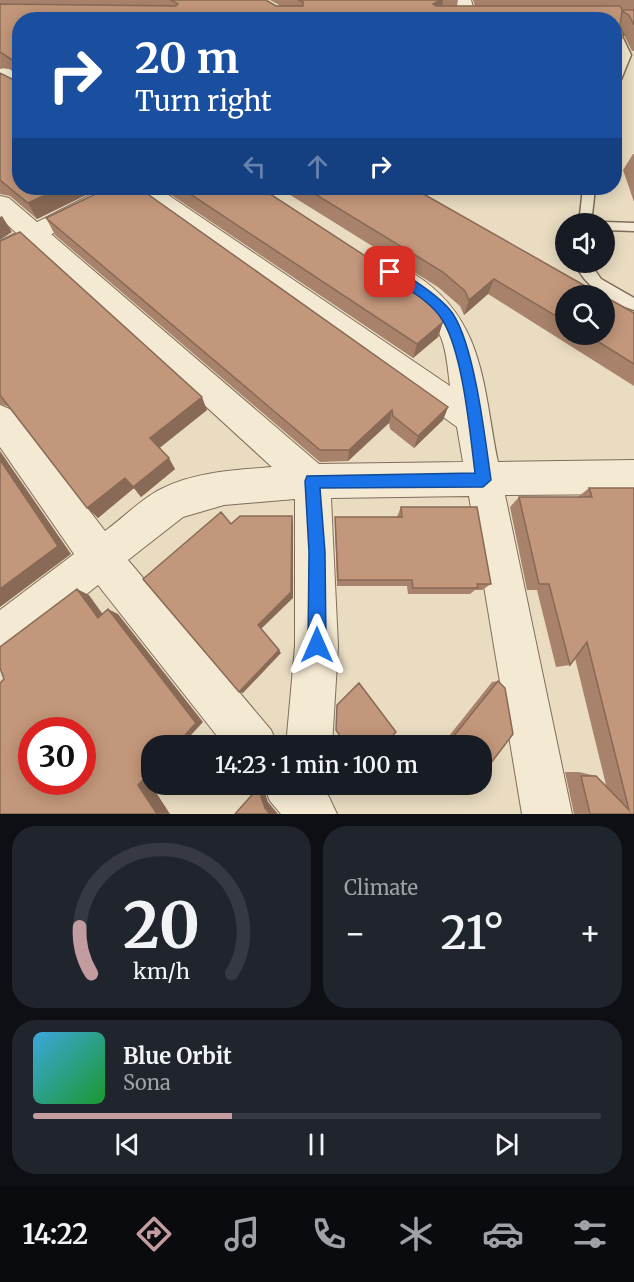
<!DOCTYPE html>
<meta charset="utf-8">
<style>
:root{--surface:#171b24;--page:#20242c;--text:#f1f3f6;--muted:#9ea1a6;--line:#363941;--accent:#c29c9f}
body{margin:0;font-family:Merriweather,serif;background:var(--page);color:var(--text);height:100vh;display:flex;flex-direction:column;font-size:22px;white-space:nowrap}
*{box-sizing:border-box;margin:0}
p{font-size:20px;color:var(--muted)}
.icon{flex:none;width:33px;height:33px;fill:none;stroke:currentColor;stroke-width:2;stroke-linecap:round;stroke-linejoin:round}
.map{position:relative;height:814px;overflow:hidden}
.details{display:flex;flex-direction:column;gap:12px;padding:12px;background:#0d0f14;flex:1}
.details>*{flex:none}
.top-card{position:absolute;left:12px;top:12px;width:610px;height:183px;border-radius:24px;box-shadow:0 3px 15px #0003;background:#1a4fa0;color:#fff;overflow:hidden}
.tools{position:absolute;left:555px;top:213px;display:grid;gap:12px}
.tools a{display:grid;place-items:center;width:60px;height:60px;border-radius:50%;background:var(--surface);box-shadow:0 3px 15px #0003;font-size:30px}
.speed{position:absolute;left:18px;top:717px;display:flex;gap:12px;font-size:30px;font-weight:700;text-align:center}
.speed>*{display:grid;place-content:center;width:78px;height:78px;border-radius:50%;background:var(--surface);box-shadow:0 3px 15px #0003;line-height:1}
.speed .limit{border:9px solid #d22;background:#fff;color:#111}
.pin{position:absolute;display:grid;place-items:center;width:51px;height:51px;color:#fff;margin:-26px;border-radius:12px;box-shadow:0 3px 9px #0006}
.me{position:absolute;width:66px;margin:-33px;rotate:0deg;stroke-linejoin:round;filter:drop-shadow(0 0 4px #0008)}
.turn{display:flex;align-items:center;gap:21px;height:126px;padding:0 24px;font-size:27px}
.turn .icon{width:78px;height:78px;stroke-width:2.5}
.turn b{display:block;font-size:42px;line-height:51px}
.lanes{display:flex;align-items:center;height:57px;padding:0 24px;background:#0003;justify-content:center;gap:30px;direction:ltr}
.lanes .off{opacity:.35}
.big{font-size:45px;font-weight:600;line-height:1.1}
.details .tile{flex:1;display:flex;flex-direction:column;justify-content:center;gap:9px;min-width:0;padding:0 21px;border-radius:24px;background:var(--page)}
.details .dial{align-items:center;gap:0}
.dial svg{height:156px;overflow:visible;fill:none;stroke:var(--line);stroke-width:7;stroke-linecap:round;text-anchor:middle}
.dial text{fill:var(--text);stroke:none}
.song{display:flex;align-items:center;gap:18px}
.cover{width:72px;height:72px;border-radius:9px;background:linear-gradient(135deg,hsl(200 70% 55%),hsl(130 70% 35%))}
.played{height:6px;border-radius:3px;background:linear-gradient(90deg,var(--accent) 35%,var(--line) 35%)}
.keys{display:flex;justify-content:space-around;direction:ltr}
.heat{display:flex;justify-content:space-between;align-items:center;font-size:33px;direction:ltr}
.details .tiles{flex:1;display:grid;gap:12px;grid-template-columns:1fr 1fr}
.tile:last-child{grid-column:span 2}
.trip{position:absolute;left:141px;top:735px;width:351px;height:60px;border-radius:24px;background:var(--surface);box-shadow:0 3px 15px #0003;font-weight:600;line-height:60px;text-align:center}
.dock{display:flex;height:96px;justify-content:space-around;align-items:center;background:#090b0e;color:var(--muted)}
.dock .icon{width:42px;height:42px}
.dock .on{color:var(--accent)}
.dock b{font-size:27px;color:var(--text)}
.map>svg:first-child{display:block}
</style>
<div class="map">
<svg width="634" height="814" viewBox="0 0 634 814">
<rect width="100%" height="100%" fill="#e9dcc1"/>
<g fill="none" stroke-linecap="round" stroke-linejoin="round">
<defs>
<path id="service" d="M615 29 620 32 631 55 620 82 615 85V70L621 55 615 42Z
M583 188H595L591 224H579Z
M604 222 634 223V231L604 230V224H599Z
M575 262H589L601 279 634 298V310C611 303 583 286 575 262Z"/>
<path id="minor" d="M20 62V75L0 82V69Z
M130 188H158L450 386C448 371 447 354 442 340 431 309 398 291 372 274L368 267 372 260C389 255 400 265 414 274 485 318 483 388 498 462L634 460V494L505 495 572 814H522L469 496 331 498 338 646 332 746H286L295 646V499L224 505 183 517 128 560 271 730 278 746H225L98 585 15 651 0 657V610L74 554 0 447V405L12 410 105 531C123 518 141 499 161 489 194 472 235 470 272 467L0 218V196L9 198 319 464 463 462 457 427 133 193Z
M263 784H319L329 797 337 814H281L270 801Z"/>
<path id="tertiary" d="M455 0H471L477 20H433L442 15 459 14Z
M104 188H134L131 193 0 261V241Z"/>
</defs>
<use href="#service" stroke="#806d5b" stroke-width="3"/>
<use href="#minor" stroke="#806d5b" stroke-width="2"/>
<use href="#tertiary" stroke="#806d5b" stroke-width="2"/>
<use href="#service" fill="#f4ead3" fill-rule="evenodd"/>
<use href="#minor" fill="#f4ead3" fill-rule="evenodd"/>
<use href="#tertiary" fill="#f4ead3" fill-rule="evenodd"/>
</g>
<path fill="#a8826a" d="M0 0H266L276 6H281L270 0H458L457 6H475L473 0H634V51H632L624 35 617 51H615V20H20V188H100L37 219 10 196 0 194V73L14 80V72L9 69 0 68Z
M633 154H634V202L623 170Z
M161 188H261L443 322 438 337 413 358Z
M279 188H413L566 296V334H604L634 313V386L488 294 464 315 460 306 438 287Z
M46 218 448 407 443 420 414 448 390 429 389 423 348 461 320 462 55 235Z
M0 241 207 410 159 448 175 469 141 497 134 488 98 518 10 407 0 404Z
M589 488H634V814H574L565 772H579L596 776 606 785 575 658 570 665 556 667 537 590H527L510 507 519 497H578Z
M401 507 491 584 482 590H475L470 594H408L407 586H337L335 525V517H397Z
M498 681 484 772 482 771V746H457L449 736 492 682Z"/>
<path fill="#886a56" d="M440 0H443L441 13 433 4Z
M60 188H100L37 219 28 203Z
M2 216 12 232 0 240V217Z
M494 279 488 294 464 315 469 300Z
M443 322 438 337 413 358 417 344Z
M202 397 207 410 157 450 150 438Z
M448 407 443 420 414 448 418 436Z
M392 410 389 423 348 461 349 450Z
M0 451 71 554 0 607Z
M169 458 175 469 141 497 134 488 98 518 87 508 125 478Z
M292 516 293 525V598L261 629 258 625Z
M77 589 89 595 109 623 98 618Z
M108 609 118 614 203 722 181 746H175Z
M279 650 281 653 243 693 239 692Z
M152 770V777L148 780 170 814H157L138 785Z
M260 784H262L268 802 278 814H270L265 808 258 788Z"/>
<path fill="#c3977b" stroke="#886a56" stroke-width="1.5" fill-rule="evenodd" d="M171 0H266L276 6H303V2L298 0H440L433 4 436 6H620L622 10H634V25L629 15 622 11 620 26 624 35H615V20H20V188H60L28 203 0 180V73L14 80V61L0 52V4L176 6 178 4Z
M108 188H139L448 407 418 436 393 416 392 410 349 450H320L46 218Z
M181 188H261L419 291 437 310 443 322 417 344Z
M305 188H413L603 296H566V322L494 279 469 300 465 291 443 272Z
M20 232 202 397 150 438 169 458 133 487 125 478 87 508 0 395V241Z
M604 296 634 313V364L586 334H604Z
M0 460 58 546 0 589Z
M589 488H634V814H590L581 776H596L629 810 587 642 570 665 549 584H539L519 497H592Z
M401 507H477L491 584H477L478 588H413L412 580H338L335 517H402Z
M221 512 231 524 240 516H292L291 592 258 625 279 650 239 692 143 579Z
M77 589 98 618 108 609 196 723 175 746H152V770L138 785 157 814H0V683L4 679 0 668V647ZM32 730H82V782H32Z
M498 681 505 688 513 734 484 772 482 769V746H461L453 737Z
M359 683 396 732 383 746H347L336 730 337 705Z
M258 788 265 808 270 814H235Z"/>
<path fill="#1a73e8" stroke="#114b97" stroke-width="1.5" d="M390 268C408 274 443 299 453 314 475 348 485 438 491 480L483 487 320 488 325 552 326 645 323 651 317 654 311 651 308 645 309 552 305 481 307 476 475 473C470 433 463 354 443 321 432 301 405 288 386 275V269Z"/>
</svg>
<div class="tools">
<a><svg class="icon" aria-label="sound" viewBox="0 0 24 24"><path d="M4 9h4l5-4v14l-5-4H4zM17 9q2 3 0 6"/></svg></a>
<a><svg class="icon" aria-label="search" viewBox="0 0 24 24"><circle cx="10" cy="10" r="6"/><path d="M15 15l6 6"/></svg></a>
</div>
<div class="speed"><div class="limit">30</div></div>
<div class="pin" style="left:390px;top:272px;background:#d93025"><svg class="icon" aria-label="arrive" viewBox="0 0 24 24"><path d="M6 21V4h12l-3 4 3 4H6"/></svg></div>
<svg class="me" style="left:317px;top:645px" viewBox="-20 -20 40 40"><path d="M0-17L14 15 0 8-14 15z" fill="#1a73e8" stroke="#fff" stroke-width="4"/></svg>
<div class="trip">14:23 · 1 min · 100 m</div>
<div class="top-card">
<div class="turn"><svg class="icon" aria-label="right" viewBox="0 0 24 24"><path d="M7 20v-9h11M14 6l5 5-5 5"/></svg><div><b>20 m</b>Turn right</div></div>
<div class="lanes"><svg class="icon off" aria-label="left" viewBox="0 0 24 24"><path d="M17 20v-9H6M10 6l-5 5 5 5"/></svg><svg class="icon off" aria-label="ahead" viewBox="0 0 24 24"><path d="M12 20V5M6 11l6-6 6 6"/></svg><svg class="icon" aria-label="right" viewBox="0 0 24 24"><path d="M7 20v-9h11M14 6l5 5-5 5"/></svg></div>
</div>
</div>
<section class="details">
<div class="tiles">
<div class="tile dial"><svg viewBox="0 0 100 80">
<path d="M14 69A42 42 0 1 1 86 69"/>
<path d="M14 69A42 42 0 0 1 8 45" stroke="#c29c9f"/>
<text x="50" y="56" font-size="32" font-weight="700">20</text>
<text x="50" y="72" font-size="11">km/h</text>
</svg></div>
<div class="tile"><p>Climate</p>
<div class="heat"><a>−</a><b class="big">21°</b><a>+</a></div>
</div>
<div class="tile">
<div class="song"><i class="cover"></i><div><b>Blue Orbit</b><p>Sona</p></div></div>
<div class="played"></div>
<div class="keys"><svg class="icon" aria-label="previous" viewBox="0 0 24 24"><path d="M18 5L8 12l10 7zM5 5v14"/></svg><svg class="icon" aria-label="pause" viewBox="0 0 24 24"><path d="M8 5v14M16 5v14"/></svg><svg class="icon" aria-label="next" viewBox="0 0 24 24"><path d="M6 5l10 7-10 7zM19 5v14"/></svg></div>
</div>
</div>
</section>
<nav class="dock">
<b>14:22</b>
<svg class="icon on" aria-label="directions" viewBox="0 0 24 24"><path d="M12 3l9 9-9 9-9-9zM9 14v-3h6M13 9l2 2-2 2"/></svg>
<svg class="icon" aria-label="music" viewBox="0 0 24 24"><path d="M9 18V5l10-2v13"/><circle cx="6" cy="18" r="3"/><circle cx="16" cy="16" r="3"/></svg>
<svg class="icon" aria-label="phone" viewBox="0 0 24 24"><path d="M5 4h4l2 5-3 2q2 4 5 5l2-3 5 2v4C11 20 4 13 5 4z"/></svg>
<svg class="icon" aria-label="climate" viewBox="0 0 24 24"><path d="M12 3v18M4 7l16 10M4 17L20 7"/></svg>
<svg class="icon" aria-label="car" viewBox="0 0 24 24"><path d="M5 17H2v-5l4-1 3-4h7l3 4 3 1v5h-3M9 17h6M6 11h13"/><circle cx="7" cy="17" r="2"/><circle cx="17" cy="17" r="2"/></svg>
<svg class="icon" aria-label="filters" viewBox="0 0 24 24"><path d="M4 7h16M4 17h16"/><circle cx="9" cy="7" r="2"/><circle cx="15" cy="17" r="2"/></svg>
</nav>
